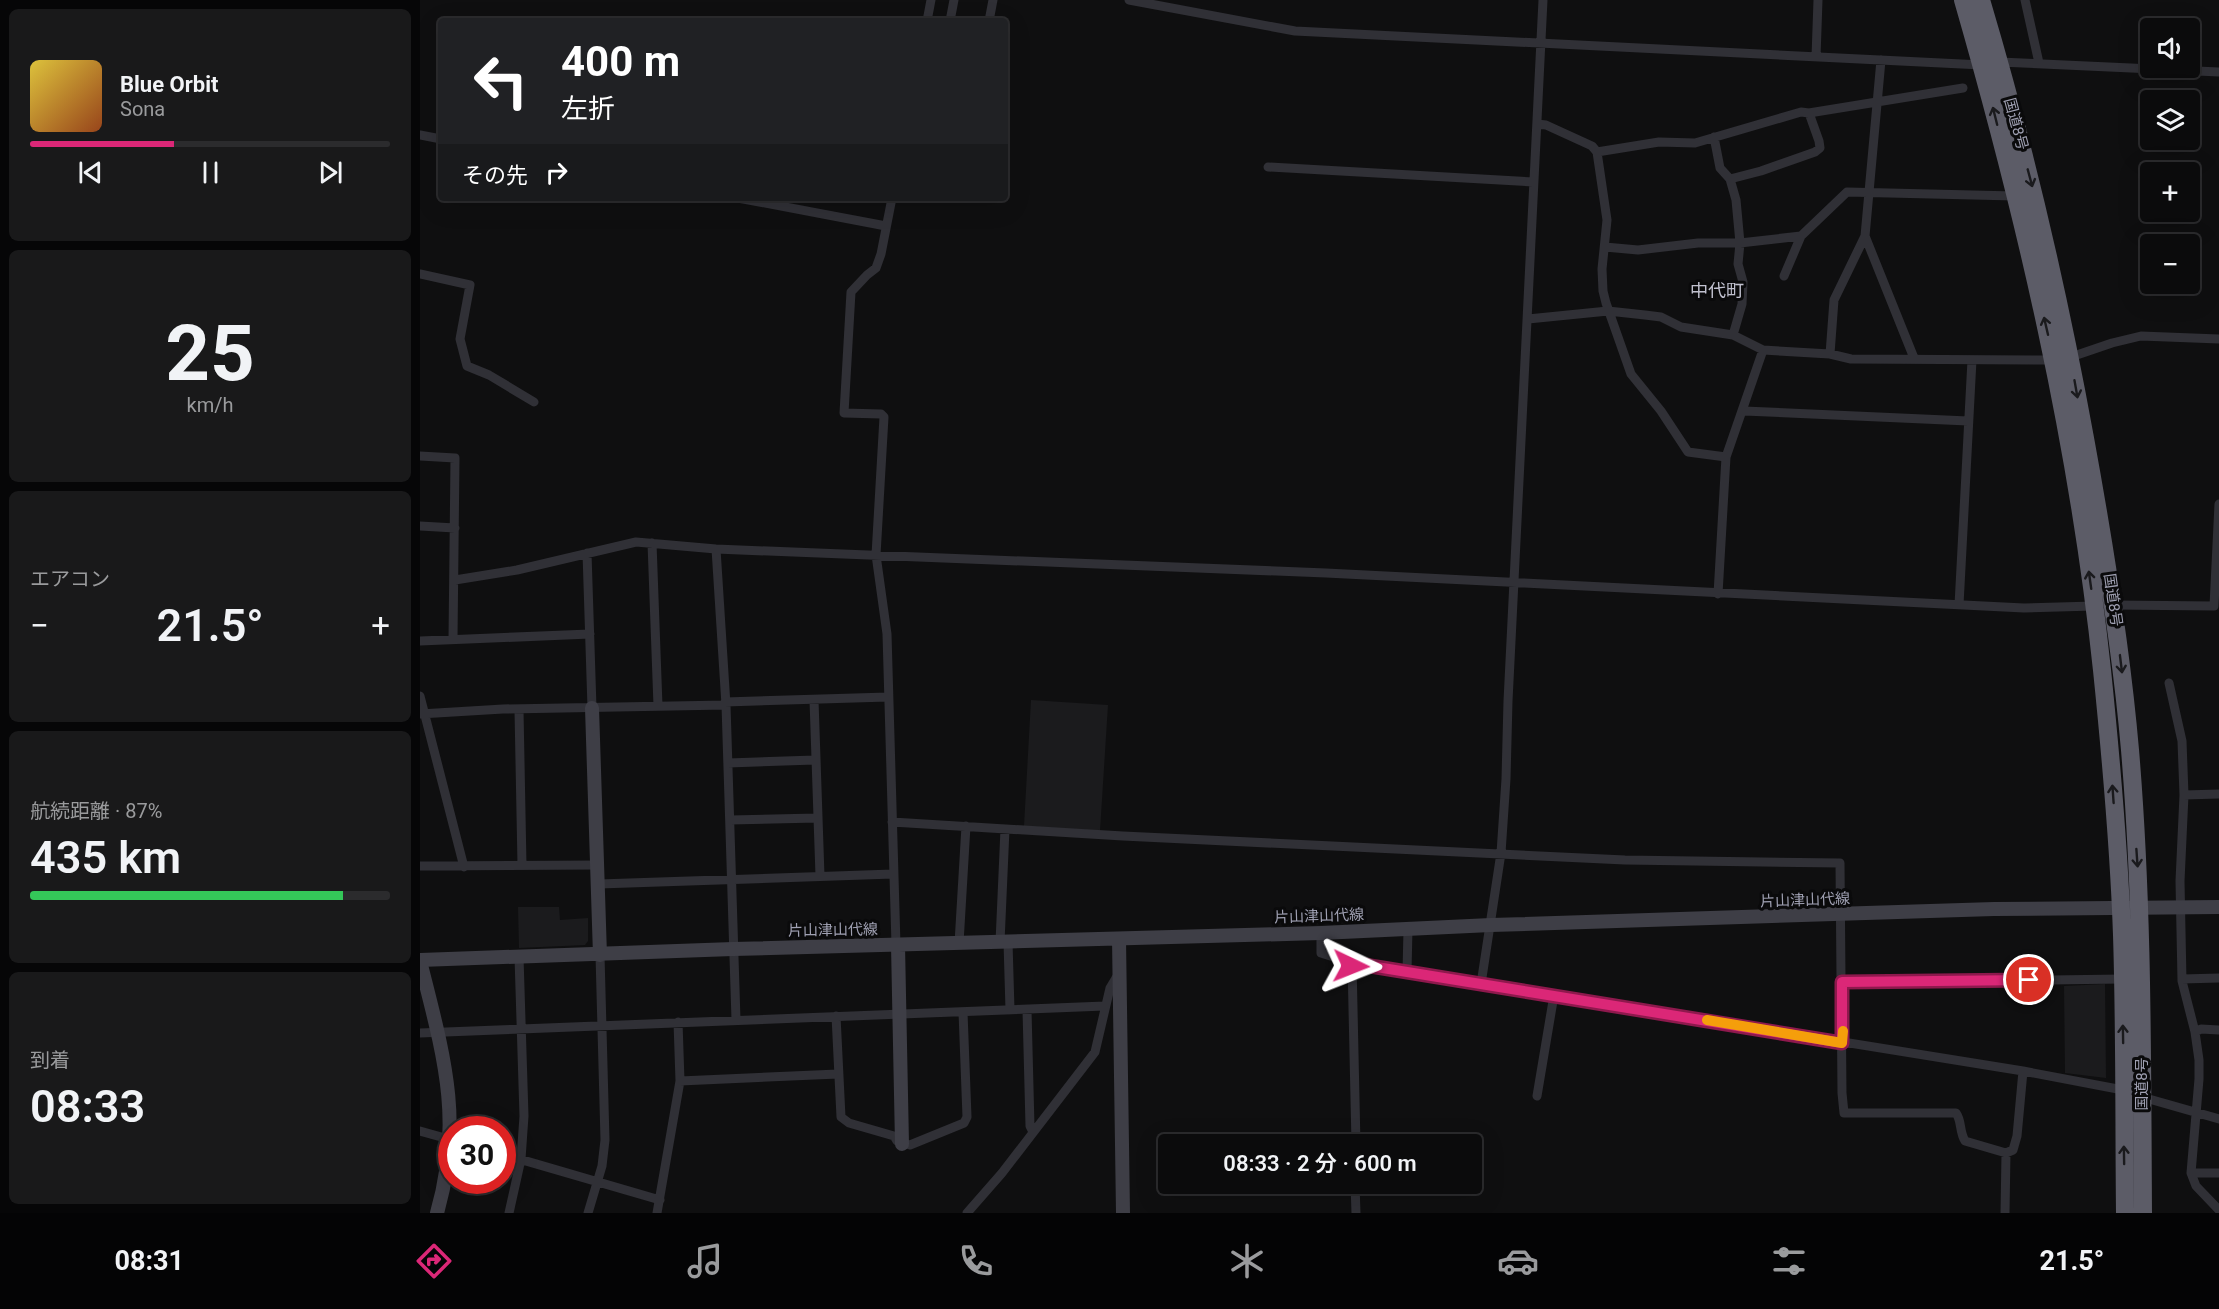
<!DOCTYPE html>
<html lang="ja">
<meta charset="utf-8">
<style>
:root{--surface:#0b0b0c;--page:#19191a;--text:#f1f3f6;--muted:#9a9b9d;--line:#2b2b2d;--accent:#db2777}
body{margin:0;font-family:Roboto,"Noto Sans JP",sans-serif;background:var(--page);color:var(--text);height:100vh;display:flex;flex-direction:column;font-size:22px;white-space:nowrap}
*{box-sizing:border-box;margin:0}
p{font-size:20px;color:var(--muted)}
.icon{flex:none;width:33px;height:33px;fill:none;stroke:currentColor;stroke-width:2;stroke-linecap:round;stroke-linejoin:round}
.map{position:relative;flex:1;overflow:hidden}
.drawer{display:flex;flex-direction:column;gap:9px;padding:9px;background:#060607;width:420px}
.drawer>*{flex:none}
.top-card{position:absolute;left:18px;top:18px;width:570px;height:183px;border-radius:6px;box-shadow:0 6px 24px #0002,0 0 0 2px var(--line);background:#202124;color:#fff;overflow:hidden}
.controls{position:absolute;left:1720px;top:18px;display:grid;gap:12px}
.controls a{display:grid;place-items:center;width:60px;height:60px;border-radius:6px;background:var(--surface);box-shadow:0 6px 24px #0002,0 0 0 2px var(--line);font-size:30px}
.speed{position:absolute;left:18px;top:1116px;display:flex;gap:12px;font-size:30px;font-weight:700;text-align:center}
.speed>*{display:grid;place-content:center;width:78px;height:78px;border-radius:50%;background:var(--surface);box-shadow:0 6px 24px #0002,0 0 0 2px var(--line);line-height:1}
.speed .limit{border:9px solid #d22;background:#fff;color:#111}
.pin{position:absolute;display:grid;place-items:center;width:51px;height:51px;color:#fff;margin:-26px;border:3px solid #fff;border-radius:50%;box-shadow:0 2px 6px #0007}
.me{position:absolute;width:66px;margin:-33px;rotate:92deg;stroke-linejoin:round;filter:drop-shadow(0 0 4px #0008)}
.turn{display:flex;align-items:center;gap:21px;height:126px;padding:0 24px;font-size:27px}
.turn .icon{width:78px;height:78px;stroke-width:2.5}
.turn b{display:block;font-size:42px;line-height:51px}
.then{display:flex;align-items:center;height:57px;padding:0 24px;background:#0003;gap:12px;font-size:22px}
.big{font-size:45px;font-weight:600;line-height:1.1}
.drawer .tile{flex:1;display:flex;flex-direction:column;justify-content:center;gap:9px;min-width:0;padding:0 21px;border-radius:9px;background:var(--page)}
.drawer .dial{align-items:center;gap:0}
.dial b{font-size:78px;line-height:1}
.song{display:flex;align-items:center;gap:18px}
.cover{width:72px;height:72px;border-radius:9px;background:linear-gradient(135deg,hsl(50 70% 55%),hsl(20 70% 35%))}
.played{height:6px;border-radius:3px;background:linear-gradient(90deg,var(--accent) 40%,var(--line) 40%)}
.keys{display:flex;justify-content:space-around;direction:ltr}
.heat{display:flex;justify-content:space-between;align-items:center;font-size:33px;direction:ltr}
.charge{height:9px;border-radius:4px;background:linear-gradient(90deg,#34c759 87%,var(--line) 0)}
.trip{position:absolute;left:738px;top:1134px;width:324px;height:60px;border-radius:6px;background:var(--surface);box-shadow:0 6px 24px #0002,0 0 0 2px var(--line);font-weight:600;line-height:60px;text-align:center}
.tabs{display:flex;height:96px;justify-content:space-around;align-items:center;background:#040405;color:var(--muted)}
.tabs .icon{width:42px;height:42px}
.tabs .active{color:var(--accent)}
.tabs b{font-size:27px;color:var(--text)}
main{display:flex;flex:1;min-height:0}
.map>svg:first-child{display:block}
</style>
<main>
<section class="drawer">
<div class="tile">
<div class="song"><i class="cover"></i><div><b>Blue Orbit</b><p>Sona</p></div></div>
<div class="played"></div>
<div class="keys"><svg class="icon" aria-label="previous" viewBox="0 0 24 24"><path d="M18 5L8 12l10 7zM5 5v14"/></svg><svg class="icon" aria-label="pause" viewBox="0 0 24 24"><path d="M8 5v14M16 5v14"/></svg><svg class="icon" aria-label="next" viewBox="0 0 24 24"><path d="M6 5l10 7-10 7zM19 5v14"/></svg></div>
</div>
<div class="tile dial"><b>25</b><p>km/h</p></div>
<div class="tile"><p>エアコン</p>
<div class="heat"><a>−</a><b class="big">21.5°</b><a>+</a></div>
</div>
<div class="tile"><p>航続距離 · 87%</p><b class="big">435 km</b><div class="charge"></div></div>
<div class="tile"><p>到着</p><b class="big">08:33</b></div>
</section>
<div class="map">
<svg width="1799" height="1213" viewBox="0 0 1799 1213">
<rect width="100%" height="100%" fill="#0f0f10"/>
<path fill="#1b1b1d" d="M611 700 688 705 680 831 604 826Z
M98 907H139L140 920 168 918V941L165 945 99 948Z
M1685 984 1686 1078 1645 1073 1644 986Z"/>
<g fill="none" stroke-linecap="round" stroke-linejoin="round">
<path stroke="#303036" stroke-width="9" d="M709 0 875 31 1562 65
M1605 0 1619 63
M507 21 511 0
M530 21 534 0
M569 21 573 0
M1396 57 1398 0
M1461 60 1445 236 1494 358
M1580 62 1799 72
M1117 124 1126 125 1172 146 1177 152 1187 220 1182 269 1183 291 1186 303 1211 374 1241 411 1268 452 1306 457
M0 135 21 139
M1294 137 1300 168 1310 179 1316 200 1320 243 1318 264 1323 282 1322 304 1313 335
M1177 152 1239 142 1275 143 1381 112 1389 113 1543 88
M848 167 1113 182
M1310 179 1341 171 1395 152 1400 148 1399 141 1389 113
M318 198 466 226
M472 198 461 254 456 268 447 275 431 292 424 413 461 414 464 417 456 555 467 634 476 945
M1185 247 1218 250 1278 243H1320L1381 236 1427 192 1595 196
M0 274 50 285 40 339 47 366 69 375 114 402
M1364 276 1381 236
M1108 319 1188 311 1225 315 1241 317 1261 327 1313 335 1343 350 1410 354 1431 359 1634 360
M1410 354 1414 300 1445 236
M1648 358 1692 343 1721 336 1799 339
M1324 411 1548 421
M0 456 35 458 33 639
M0 526 35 528
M232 543 238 706
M296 549 306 705 316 1020
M167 553 172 708
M35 580 97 570 216 542 296 549 906 573 1604 608 1674 606
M1298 594 1306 457 1343 350
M1539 605 1552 360
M1694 605 1794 606 1799 504
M0 641 170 634
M1749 683 1762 741 1764 795 1760 881 1762 981 1775 1032 1779 1060V1079L1771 1173 1776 1186 1799 1210
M0 696 44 867
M394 700 400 876
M305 702 468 697
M99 710 102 865
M0 714 83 709 306 705
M308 763 395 760
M1764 795 1799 794
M310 820 397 818
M472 822 703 836 1205 860 1420 863 1422 1093 1424 1113H1536C1542 1121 1539 1131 1545 1141L1586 1153 1593 1150 1597 1136 1603 1071
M0 866 178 865
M179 884 473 874
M901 933V953L932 963 1603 1071 1703 1090
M580 942 585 829
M588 942 590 1010
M539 943 546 826
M932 963 936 1144
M987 972 988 929
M1762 979 1799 978
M1422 983 1702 979
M1061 984 1081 853 1086 779 1088 701 1123 0
M607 1010 610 1126 613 1132
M416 1016 421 1117 429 1123 474 1136 477 1141 490 1145 544 1123 547 1117 543 1012
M1775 1032 1781 1029 1799 1030
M0 1033 685 1006
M260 1081 418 1074
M1117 1096 1134 995
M1722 1097 1799 1119
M0 1131 32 1140
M82 1154 240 1200
M1771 1173H1799
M935 1184 936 1213
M89 1213 101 1159 104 1116 99 957
M168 1213 182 1166 185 1140 180 955
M237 1213 260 1081 258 1022
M547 1213 582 1173 675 1052 690 988 699 973
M1585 1213 1586 1153"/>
<path stroke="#3e3e46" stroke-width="14" d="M172 708 180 955
M699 939 703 1213
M478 945 482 1144
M0 960 313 949 901 933 1071 925 1574 909 1799 907
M0 961C23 1053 44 1119 17 1213"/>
<path stroke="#5c5c67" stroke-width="18" d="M1543 0C1606 219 1658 443 1682 670 1691 758 1699 847 1702 935 1705 1028 1704 1120 1705 1213
M1561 0C1604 144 1638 290 1665 438 1684 542 1701 645 1710 750 1723 904 1722 1058 1723 1213"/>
</g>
<defs><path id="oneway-shaft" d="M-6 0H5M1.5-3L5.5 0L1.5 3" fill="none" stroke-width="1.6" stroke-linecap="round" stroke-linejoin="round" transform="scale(1.5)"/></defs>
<g stroke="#1a1a1d">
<use href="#oneway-shaft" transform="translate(1575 116) rotate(-104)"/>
<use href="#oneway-shaft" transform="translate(1610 178) rotate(75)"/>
<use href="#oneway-shaft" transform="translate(1626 326) rotate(-103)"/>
<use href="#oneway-shaft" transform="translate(1656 389) rotate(80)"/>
<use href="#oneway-shaft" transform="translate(1670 580) rotate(-98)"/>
<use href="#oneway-shaft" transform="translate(1701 664) rotate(83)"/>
<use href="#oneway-shaft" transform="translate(1693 794) rotate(-94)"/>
<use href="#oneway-shaft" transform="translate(1717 858) rotate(86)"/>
<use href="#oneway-shaft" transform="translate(1703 1034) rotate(-91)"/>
<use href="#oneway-shaft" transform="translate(1704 1155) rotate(-91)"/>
</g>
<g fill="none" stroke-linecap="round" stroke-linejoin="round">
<defs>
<path id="route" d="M931 966 932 963 1422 1043V982L1609 980"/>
</defs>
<use href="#route" stroke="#8e194d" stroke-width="15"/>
<use href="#route" stroke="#db2777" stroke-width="10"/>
<path stroke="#f59e0b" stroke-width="10" d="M1287 1020 1422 1043 1423 1031"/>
</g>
<g text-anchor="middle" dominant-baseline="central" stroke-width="6" stroke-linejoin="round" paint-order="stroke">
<g font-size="15" fill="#9fa0b2" stroke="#0a0a0b">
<text transform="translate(1596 124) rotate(75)">国道8号</text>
<text transform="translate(1693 600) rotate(82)">国道8号</text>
<text transform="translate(1385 900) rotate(-2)">片山津山代線</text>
<text transform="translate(899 916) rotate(-2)">片山津山代線</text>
<text transform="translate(413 930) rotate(-1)">片山津山代線</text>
<text transform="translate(1722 1084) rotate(-90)">国道8号</text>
</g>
<g font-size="18" fill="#c0c0ce" stroke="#0a0a0b">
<text x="1297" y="290">中代町</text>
</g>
</g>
</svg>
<div class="controls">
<a><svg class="icon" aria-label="sound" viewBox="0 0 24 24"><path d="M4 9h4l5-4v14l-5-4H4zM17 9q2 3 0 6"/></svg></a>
<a><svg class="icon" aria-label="layers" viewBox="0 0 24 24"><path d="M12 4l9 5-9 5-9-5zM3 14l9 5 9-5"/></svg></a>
<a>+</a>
<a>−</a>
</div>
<div class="speed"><div class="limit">30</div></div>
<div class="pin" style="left:1609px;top:980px;background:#d93025"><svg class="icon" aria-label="arrive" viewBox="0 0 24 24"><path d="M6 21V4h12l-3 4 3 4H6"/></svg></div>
<svg class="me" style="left:931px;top:966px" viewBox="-20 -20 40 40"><path d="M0-17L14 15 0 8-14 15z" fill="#db2777" stroke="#fff" stroke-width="4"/></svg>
<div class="trip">08:33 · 2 分 · 600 m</div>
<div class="top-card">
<div class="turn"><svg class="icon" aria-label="left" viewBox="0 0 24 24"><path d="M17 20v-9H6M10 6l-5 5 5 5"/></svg><div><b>400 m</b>左折</div></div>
<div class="then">その先<svg class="icon" aria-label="right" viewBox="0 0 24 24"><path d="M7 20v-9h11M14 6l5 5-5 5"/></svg></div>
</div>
</div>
</main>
<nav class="tabs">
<b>08:31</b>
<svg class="icon active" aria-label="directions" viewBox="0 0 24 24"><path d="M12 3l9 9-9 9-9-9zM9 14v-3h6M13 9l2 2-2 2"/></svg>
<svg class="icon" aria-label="music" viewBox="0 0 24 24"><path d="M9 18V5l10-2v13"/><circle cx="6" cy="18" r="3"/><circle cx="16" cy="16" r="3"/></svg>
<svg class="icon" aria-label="phone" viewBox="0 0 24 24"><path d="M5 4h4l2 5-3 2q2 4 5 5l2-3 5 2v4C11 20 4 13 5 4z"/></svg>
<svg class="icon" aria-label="climate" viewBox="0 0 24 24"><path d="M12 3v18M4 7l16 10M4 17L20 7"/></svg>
<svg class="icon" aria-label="car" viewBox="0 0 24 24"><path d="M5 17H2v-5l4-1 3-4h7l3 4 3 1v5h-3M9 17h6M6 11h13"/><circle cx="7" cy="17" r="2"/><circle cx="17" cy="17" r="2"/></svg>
<svg class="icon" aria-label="filters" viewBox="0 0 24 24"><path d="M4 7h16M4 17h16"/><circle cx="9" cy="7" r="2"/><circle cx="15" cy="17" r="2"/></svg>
<b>21.5°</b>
</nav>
